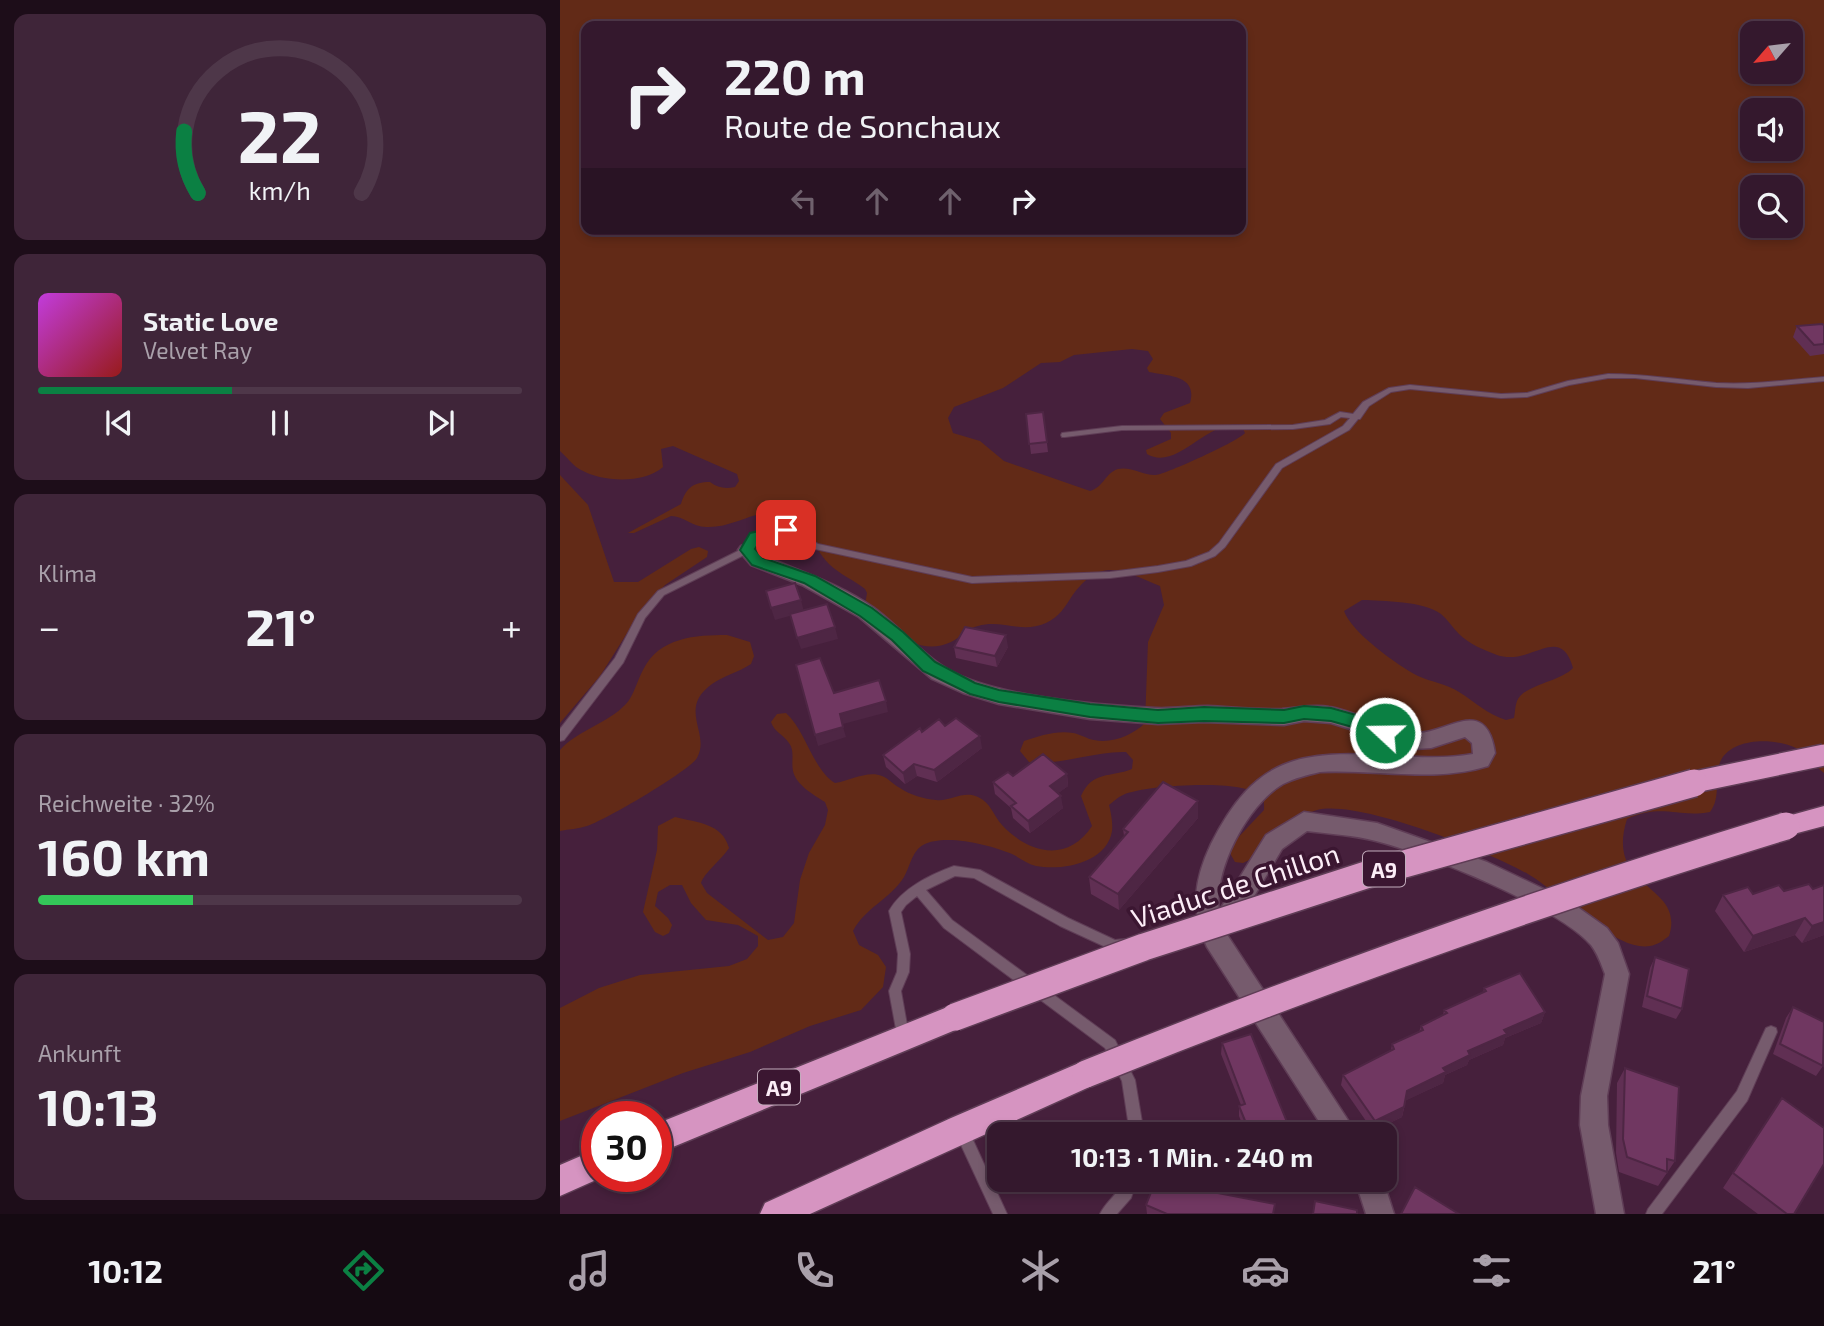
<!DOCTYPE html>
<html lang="de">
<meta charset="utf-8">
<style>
:root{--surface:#34182d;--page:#3f2539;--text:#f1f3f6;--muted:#a9a0aa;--line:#4e3749;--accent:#0b8043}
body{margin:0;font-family:"Exo 2",sans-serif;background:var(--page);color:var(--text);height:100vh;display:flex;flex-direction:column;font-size:26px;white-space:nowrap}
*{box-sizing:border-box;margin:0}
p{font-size:23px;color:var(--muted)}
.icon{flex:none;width:38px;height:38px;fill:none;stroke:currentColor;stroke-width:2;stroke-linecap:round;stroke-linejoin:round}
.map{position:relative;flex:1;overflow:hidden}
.sheet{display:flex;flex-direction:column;gap:14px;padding:14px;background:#1d0d19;width:560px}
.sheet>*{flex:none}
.top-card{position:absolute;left:21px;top:21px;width:665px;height:214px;border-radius:14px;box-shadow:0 4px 10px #0003,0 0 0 2px var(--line);background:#34182d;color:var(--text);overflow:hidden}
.needle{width:46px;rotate:242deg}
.fabs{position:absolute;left:1180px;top:21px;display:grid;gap:14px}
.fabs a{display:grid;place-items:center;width:63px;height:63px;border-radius:14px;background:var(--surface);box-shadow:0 4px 10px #0003,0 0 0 2px var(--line);font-size:35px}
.speed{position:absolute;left:21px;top:1101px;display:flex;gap:14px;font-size:35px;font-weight:700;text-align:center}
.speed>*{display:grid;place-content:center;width:91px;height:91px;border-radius:50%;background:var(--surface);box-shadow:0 4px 10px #0003,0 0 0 2px var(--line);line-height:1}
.speed .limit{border:10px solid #d22;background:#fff;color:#111}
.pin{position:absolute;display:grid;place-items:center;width:60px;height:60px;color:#fff;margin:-30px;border-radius:14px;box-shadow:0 4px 10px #0006}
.me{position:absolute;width:77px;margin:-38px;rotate:291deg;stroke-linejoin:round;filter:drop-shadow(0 0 5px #0008)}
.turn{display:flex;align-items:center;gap:24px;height:147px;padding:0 28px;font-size:32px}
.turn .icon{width:91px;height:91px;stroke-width:2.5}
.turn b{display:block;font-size:49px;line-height:60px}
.lanes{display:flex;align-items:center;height:66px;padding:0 28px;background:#0003;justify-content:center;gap:35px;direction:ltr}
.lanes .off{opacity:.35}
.big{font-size:52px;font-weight:700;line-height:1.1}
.sheet .card{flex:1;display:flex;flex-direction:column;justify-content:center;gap:10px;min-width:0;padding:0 24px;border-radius:14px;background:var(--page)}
.sheet .dial{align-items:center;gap:0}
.dial svg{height:182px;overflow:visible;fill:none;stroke:var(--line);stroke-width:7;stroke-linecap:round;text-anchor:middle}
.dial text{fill:var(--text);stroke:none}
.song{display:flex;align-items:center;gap:21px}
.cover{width:84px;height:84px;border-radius:10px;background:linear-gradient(135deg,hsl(290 70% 55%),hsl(0 70% 35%))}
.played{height:7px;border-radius:4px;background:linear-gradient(90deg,var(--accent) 40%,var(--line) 40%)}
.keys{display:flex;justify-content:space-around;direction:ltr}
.heat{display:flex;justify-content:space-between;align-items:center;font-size:38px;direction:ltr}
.charge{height:10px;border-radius:5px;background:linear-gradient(90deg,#34c759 32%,var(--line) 0)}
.trip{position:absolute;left:427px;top:1122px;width:410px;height:70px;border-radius:14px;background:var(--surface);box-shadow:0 4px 10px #0003,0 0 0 2px var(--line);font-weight:700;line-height:70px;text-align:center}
.dock{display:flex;height:112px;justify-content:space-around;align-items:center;background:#150a12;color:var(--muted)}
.dock .icon{width:49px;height:49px}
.dock .active{color:var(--accent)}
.dock b{font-size:32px;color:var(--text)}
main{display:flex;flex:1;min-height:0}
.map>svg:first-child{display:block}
</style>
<main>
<section class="sheet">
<div class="card dial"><svg viewBox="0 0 100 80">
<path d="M14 69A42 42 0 1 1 86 69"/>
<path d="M14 69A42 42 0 0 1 8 42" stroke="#0b8043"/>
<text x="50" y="56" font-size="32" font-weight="700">22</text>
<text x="50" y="72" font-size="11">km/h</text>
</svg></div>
<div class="card">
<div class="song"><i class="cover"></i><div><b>Static Love</b><p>Velvet Ray</p></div></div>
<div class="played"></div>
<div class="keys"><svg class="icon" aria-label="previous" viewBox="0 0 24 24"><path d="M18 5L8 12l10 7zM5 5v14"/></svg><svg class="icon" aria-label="pause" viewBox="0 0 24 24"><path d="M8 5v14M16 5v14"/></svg><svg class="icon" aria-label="next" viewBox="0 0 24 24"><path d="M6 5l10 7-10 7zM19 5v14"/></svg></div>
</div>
<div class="card"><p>Klima</p>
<div class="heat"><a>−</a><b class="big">21°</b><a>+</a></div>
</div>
<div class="card"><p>Reichweite · 32%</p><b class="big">160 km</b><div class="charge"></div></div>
<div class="card"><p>Ankunft</p><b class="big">10:13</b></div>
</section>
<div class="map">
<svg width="1264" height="1214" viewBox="0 0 1264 1214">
<rect width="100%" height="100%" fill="#46203c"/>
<path fill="#622a17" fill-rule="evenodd" d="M0 0H1264V773C1254 765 1247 754 1236 748 1215 738 1174 737 1161 760 1153 776 1162 797 1150 812 1116 818 1104 803 1067 819 1044 891 1126 883 1109 936 1104 940 1097 945 1090 946 1055 952 998 891 968 874 929 852 799 799 757 810 732 817 707 842 689 860L683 863 675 862 671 855V845L704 810C704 805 705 799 700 795 682 779 585 785 563 795 558 797 553 802 549 805 551 813 553 823 552 831 547 863 502 871 476 866 468 864 460 858 452 854 431 845 384 833 363 845 352 851 350 867 344 877 330 899 305 908 293 931L299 945 318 955 326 967 323 987 301 1010 250 1026 190 1052 123 1073 0 1121V1008L39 988 80 975 169 966 187 959 198 946V936L178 925 146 920 131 903 122 885H110L98 892 95 906 108 918 112 925 109 933 103 936 95 932 83 912 97 850 98 826 115 817C138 823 162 823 169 848 162 859 144 873 141 883L147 893 208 940 223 937 234 923 240 880 249 853 265 825 268 810 265 802C254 795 236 785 233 771 231 761 235 751 229 743 223 734 215 733 211 722L217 714 226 713C246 731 253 770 275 783 289 781 308 770 322 776 328 778 334 785 340 788 350 795 364 799 376 800 390 802 403 790 418 797 431 803 433 815 442 825 469 854 508 863 532 826L521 796C533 770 550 778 572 769L573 760 566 752C533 751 501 766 469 762L460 751 464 741C479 736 497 730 513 733 520 734 527 739 534 740 552 744 573 735 585 723L588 642 604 605 600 586C561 570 541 556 512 596 505 607 499 617 486 623 461 634 442 619 418 626 408 628 400 638 391 642 355 659 330 625 305 605L307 593 305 589C294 580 279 574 269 564 251 545 238 508 204 513 184 517 167 528 146 527 132 527 124 516 111 516L74 533H68L121 504C126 488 133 482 150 482 158 488 165 489 175 487L179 481 177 474 113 446 101 449 103 467C84 484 42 482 21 470 13 466 7 457 0 451ZM26 26H681V229H26ZM1192 33H1230V72H1192ZM1192 110H1230V149H1192ZM1192 187H1230V226H1192ZM572 349 588 351 593 359 587 368 589 372C608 376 638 375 630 403L604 413 600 419 611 433V439L586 450 587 454C617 472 647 419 681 425L685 433C679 441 606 474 596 475 584 476 571 466 558 469 545 473 544 487 530 491L444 461 420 441 393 433 388 418 394 407 443 388 481 363 500 362 514 355ZM802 600C823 601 864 601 881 614 888 620 893 628 899 634 909 644 924 650 937 655 971 667 1000 622 1013 668 1000 682 963 685 957 701 955 706 955 713 954 718L946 720C927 714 915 702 899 692 887 684 871 682 858 676 837 665 791 632 784 611Z
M0 475 28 505 54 582H78L131 549 139 547 148 551 147 557 105 585 81 611 40 676 0 723Z
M167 635 190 642 194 656 191 664C179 672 163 676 152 684 117 709 151 733 137 758 129 771 44 821 27 826 18 829 9 829 0 831V750C18 730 47 724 66 704 74 695 77 681 83 670 99 637 136 635 167 635Z"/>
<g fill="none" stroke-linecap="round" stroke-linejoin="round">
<defs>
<path id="lane" d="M1048 374C1084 374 1120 380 1156 383 1192 385 1228 380 1264 377V381L1188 388 1156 387 1075 378H1048L1009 385 967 397 941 398 850 389 831 392 809 406 800 419H798L789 430 722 468 665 547 655 556 631 566 598 572 550 578 412 583 255 549 225 533 198 538 190 552 104 595 85 618 63 663 4 740 0 741V729L55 658 78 614 98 591 184 548 192 534 226 527 258 544 412 577 550 572 598 566 626 561 649 552 659 543 716 464 783 426 790 418 781 417 770 424 733 429 562 430 505 437H502L501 435 502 433 562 426 733 425 765 420 780 412 793 414 803 402 829 388 850 385 941 394 967 393 1008 381Z
M394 866 420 870 508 918 555 940 564 939 568 940 570 944 568 948 554 950 550 949 500 926 414 878 395 876 366 890 392 920 555 1040 575 1080 584 1134H570L562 1081 545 1048 384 928 357 896 346 905 341 912 350 954 349 972 341 991 349 1036 348 1040 343 1042 338 1040 329 991 337 972 338 954 329 911C342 888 370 875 394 866Z
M1211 1026 1216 1028 1217 1032 1187 1101 1102 1214H1086L1088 1209 1177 1091 1206 1028Z
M402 1125 407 1127 447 1214H433L395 1132 397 1127Z
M563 1180H577L571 1198 557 1214H540C546 1201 559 1194 563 1180Z"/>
<path id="street" d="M187 544C196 546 200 555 209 558 244 573 282 585 314 608 339 626 360 653 387 669 435 697 538 705 595 708 612 709 630 706 648 706 672 707 697 710 722 709 738 708 753 704 769 707 798 711 827 731 856 733 885 735 926 693 935 753L928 766C874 783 815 769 760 772 747 775 735 778 723 784 687 805 653 871 659 911L706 835 744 812 817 823 927 862 1009 901 1047 928 1058 943 1069 974 1047 1096 1048 1125 1064 1214H1036L1020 1125 1021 1096 1045 974C1041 964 1038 954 1031 945 998 907 867 854 816 841 794 835 770 834 747 831L722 849 674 930 666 933 797 1134H767L647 947C630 910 634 880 651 844 695 756 740 750 832 756 859 757 886 759 913 754L912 743 905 737 871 748 854 749 771 723 744 721 724 725 644 722 598 724 530 719 439 704 403 693 372 679 299 617 242 585 191 565 178 550 181 546Z
M795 1180H823L834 1214H806Z"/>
<path id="highway" d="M1264 806V826L1226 836 1217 833 1214 826 1217 819Z
M395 1004 405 1008 409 1017 405 1026 96 1154V1124Z
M526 1060 536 1064 540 1074 536 1084 250 1214H200L205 1203 391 1118Z
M37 1149V1176H45L0 1196V1165Z"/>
</defs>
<use href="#lane" stroke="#5f3d56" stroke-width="2"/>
<use href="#street" stroke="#5f3d56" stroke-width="3"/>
<use href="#highway" stroke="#5f3d56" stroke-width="3"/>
<use href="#lane" fill="#765b6d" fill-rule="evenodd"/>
<use href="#street" fill="#765b6d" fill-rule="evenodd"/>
<use href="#highway" fill="#d694c1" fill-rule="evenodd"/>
<defs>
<path id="highway-bridge-far1" d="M1125 784 1264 755"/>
<path id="highway-bridge" d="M395 1017 584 947 812 873 1134 783
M526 1074C756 981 989 898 1226 826"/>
</defs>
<use href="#highway-bridge-far1" stroke="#5f3d56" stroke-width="24" stroke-linecap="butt"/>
<use href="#highway-bridge" stroke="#5f3d56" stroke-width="30" stroke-linecap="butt"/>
<use href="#highway-bridge-far1" stroke="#d694c1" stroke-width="21"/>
<use href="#highway-bridge" stroke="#d694c1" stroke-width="27"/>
</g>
<path fill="#602f53" d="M1264 325V354L1250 356 1233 337 1237 326Z
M483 412 488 452 471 454 466 414Z
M394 647H448L437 667 396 658Z
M385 726 422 748 377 782 357 776 345 784 326 767 323 755 362 732Z
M507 774 508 786 498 793 503 808 470 833 453 818 451 808 435 794 433 782 453 776Z
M638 801V818L559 910 531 894 529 877 564 836 563 829Z
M1264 885V935L1242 943 1235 935 1184 952 1155 911 1163 895 1193 894 1253 889Z
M1095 957 1122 1009 1116 1019 1082 1007 1090 968Z
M924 988 985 1012 981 1023 945 1038 943 1045 909 1060 907 1065 885 1075 883 1083 846 1100 842 1117 813 1131 781 1085 783 1075 831 1050 832 1044 859 1032 861 1026 883 1015 884 1010 923 993Z
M1233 1007 1263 1066 1256 1076 1213 1054 1226 1018Z
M662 1043 732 1134H686L679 1116V1106L681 1105 661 1054Z
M1065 1068 1115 1161 1098 1186 1059 1172 1056 1153 1057 1083Z
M1222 1098 1234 1214H1198L1163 1188Z
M652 1192 713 1214H587L586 1205Z"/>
<path fill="#4e2644" d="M241 600 244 612 215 620 211 608Z
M275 627 278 639 241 649 237 638Z
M446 635 448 647 437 667 435 656Z
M326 701 328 712 283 724 280 714Z
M283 727 286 737 258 746 255 735Z
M420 736 422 748 377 782 374 770Z
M354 764 357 776 345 784 343 773Z
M507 774 508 786 492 798 490 786Z
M501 796 503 808 470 833 468 821Z
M638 801V818L559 910 558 894Z
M1245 918 1235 935 1184 952 1193 936Z
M1264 922V935L1242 943 1252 926Z
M985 1012 981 1023 945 1038 943 1045 909 1060 907 1065 885 1075 883 1083 845 1101 847 1091 908 1051 944 1030Z
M844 1107 842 1117 813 1131 815 1121Z"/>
<path fill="#703761" stroke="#4e2644" stroke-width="2" d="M1262 324 1264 325V344L1254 345 1237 326Z
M483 412 487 442 469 444 466 414Z
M235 583 241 600 211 608 206 591Z
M267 604 275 627 237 638 230 614Z
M405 627 446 635 435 656 394 647Z
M260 658 274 693 319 680 326 701 280 714 283 727 255 735 236 665Z
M396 718 420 736 374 770 354 764 343 773 323 755 360 728 362 732 379 719 385 726Z
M483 754 507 774 490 786 501 796 468 821 451 806 456 803 433 782 448 772 453 776Z
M603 782 638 801 558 894 529 877 568 832 563 829Z
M1249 884 1253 889 1264 885V922L1252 926 1245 918 1193 936 1163 895 1188 887 1193 894 1219 885 1224 891Z
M1095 957 1129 969 1122 1009 1087 996Z
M960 973 985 1012 944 1030 947 1034 908 1051 910 1055 883 1068 886 1072 847 1091 844 1107 815 1121 783 1075 834 1049 832 1044 863 1030 861 1026 887 1013 884 1010 926 991 924 988Z
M1233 1007 1264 1022 1263 1066 1220 1044Z
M691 1034 732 1134H698L696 1131 690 1133 679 1106 685 1104 662 1043Z
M1065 1068 1119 1087 1115 1161 1107 1159V1172L1067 1157 1063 1139Z
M1222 1098 1264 1128V1164L1234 1214H1227L1173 1173Z
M607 1121 638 1132V1134H602Z
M596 1180H649L652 1192 715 1204 713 1214H607L586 1205Z
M855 1187 899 1214H841Z
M755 1201 797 1210V1214H753Z"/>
<path fill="#0b8043" stroke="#07532c" stroke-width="2" d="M226 525 232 527 234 530 232 534 201 540 195 549 203 558 255 576 312 608 343 632 375 662 415 683 439 690 530 704 598 710 644 707 724 710 744 706 771 708 814 720 831 729 834 733 831 738 825 740 803 730 771 721 744 719 724 723 644 721 598 723 530 717 439 702 410 694 363 671 332 640 300 616 244 583 192 565 180 550 190 533Z"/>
<g text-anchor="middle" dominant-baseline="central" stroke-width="7" stroke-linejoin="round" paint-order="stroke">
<g fill="#3b1631" stroke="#c2acbc" stroke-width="2">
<rect x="803" y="851.5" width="42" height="35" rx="5"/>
<rect x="198" y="1069.5" width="42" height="35" rx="5"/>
</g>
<g font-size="21" font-weight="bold" fill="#fcedf7">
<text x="824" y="869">A9</text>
<text x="219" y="1087">A9</text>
</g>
<g font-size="28" fill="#fcedf7" stroke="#3b1631">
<text transform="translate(675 885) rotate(-18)">Viaduc de Chillon</text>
</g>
</g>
</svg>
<div class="fabs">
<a><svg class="needle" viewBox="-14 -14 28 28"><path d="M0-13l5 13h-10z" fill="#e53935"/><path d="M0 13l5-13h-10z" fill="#a9a0aa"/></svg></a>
<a><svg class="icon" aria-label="sound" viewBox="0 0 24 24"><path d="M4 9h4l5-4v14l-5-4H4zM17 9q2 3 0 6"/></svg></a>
<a><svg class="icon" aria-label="search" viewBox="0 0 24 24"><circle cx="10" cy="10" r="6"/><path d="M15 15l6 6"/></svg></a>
</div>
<div class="speed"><div class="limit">30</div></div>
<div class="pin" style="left:226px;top:530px;background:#d93025"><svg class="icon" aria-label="arrive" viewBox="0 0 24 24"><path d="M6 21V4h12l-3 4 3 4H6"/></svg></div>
<svg class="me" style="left:825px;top:733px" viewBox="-20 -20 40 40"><circle r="17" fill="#0b8043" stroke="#fff" stroke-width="3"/><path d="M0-11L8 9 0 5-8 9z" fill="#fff"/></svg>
<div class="trip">10:13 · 1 Min. · 240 m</div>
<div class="top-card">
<div class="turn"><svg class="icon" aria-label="right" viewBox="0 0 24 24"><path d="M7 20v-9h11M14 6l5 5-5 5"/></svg><div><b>220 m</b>Route de Sonchaux</div></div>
<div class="lanes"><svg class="icon off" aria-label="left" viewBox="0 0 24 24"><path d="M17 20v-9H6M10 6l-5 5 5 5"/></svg><svg class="icon off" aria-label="ahead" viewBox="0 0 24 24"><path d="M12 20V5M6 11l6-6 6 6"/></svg><svg class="icon off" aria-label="ahead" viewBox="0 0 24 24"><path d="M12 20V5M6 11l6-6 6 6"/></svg><svg class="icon" aria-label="right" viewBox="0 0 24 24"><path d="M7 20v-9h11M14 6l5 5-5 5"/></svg></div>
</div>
</div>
</main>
<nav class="dock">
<b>10:12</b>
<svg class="icon active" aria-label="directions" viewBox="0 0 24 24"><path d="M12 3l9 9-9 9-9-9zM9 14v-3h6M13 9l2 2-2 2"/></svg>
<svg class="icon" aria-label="music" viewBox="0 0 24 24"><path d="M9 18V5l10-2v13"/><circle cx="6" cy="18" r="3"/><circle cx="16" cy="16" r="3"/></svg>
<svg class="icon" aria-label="phone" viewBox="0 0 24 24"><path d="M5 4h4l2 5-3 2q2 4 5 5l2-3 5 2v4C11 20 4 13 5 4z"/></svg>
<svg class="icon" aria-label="climate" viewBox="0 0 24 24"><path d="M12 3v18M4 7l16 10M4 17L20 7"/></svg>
<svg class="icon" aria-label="car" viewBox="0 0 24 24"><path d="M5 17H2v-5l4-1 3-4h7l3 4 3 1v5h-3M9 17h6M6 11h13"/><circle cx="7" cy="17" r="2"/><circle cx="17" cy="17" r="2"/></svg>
<svg class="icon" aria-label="filters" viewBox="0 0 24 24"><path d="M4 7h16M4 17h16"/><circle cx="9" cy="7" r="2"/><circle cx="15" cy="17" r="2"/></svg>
<b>21°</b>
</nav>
